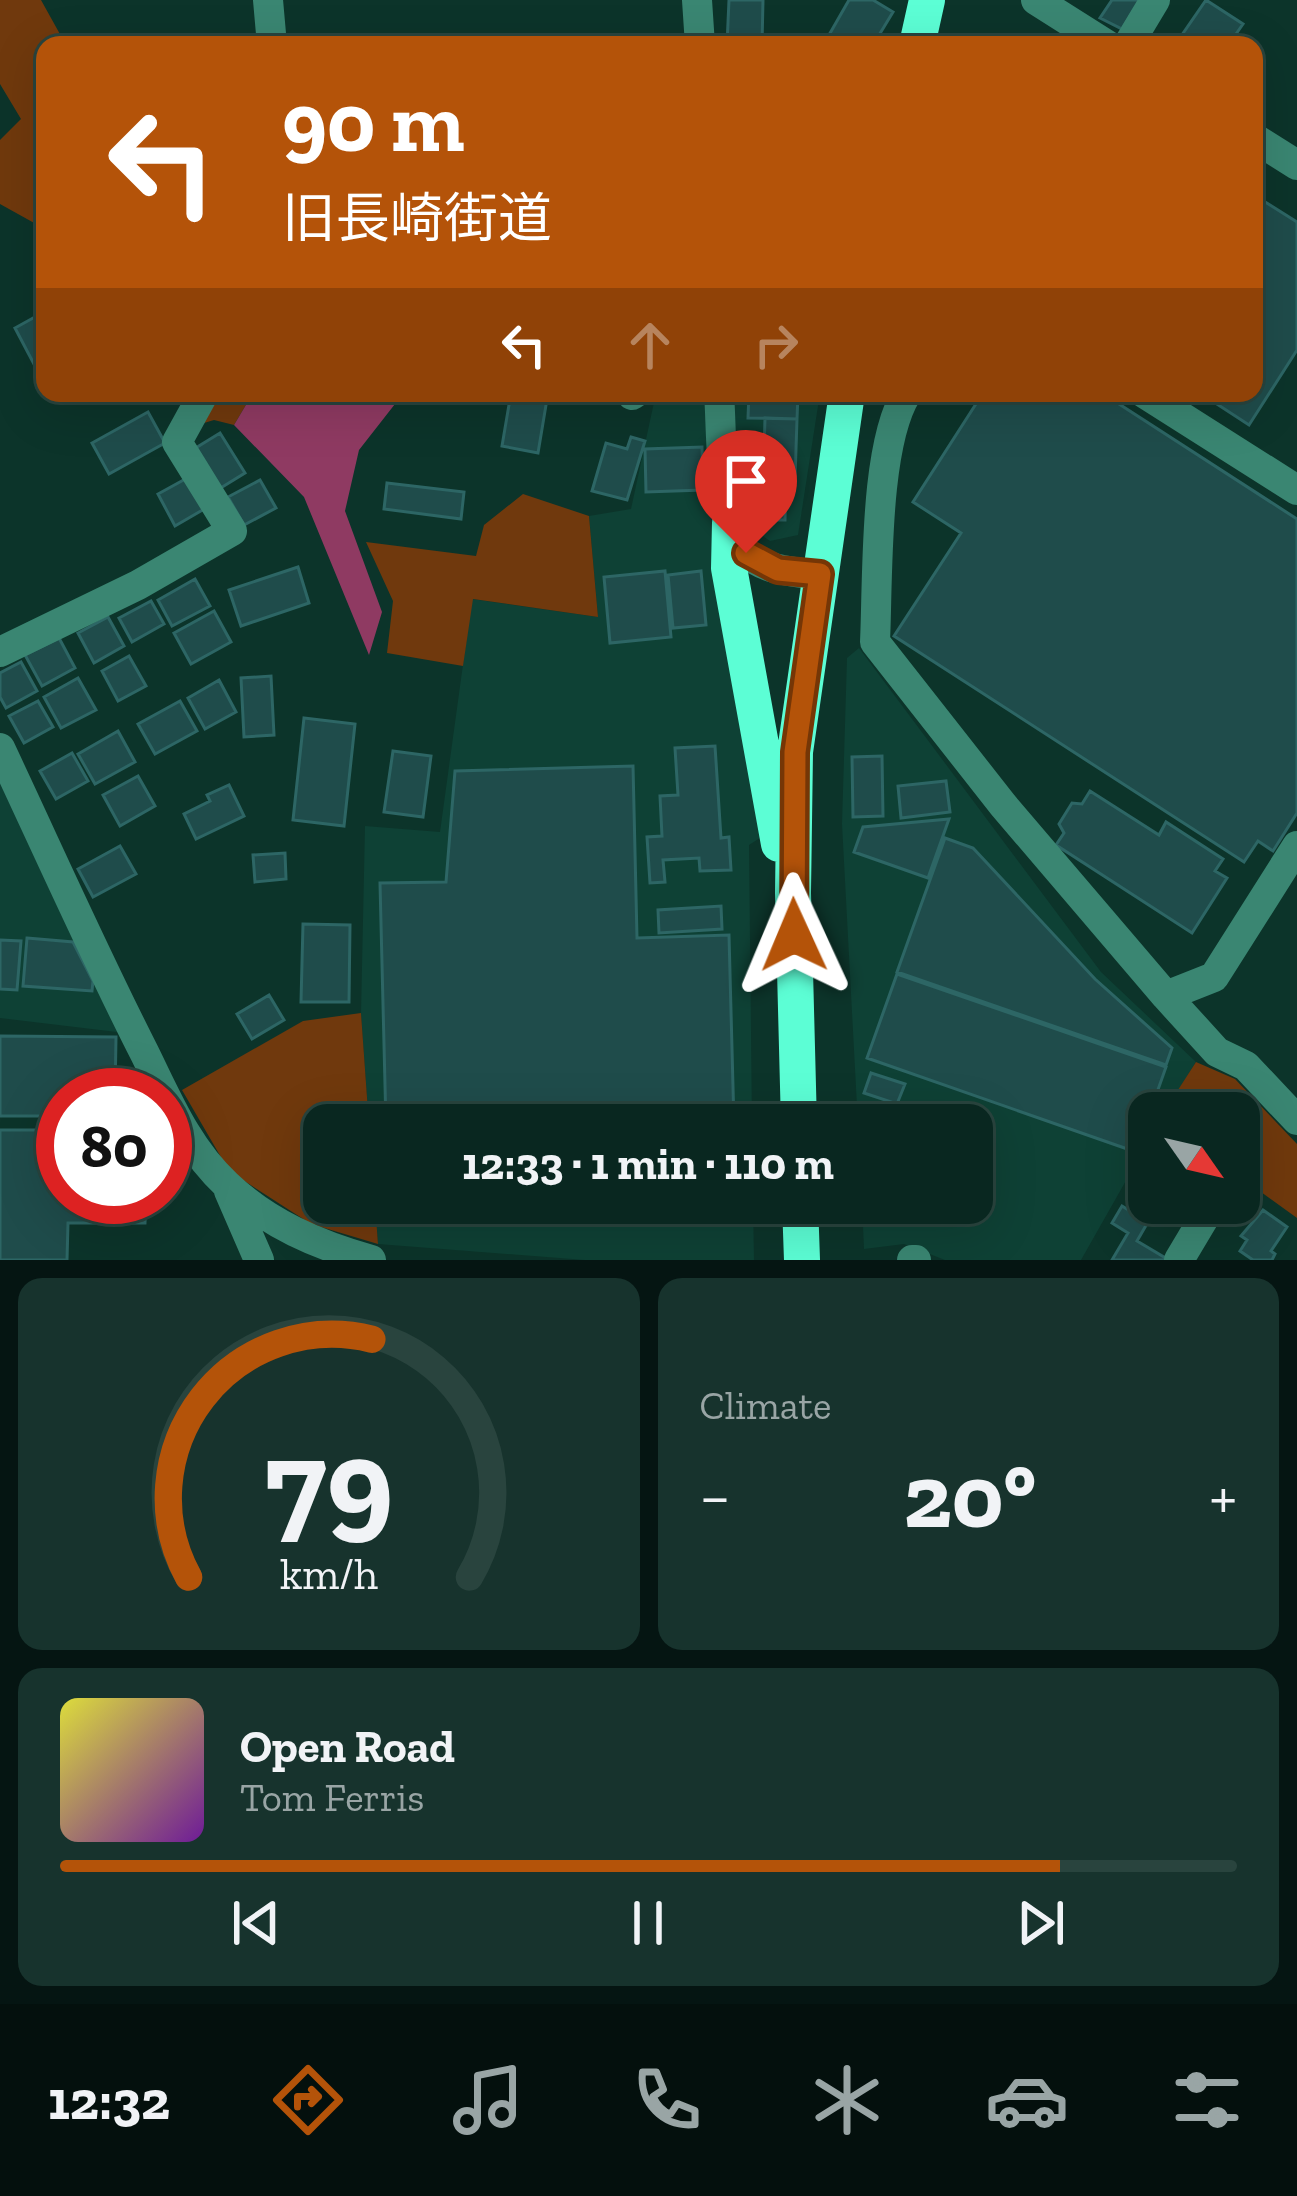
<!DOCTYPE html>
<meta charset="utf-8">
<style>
:root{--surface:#092720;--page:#17332d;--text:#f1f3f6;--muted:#99a5a5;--line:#29443e;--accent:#b45309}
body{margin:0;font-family:"Zilla Slab","Noto Sans JP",serif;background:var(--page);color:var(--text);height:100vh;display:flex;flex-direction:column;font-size:45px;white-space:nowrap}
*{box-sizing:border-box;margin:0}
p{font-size:39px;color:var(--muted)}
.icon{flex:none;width:66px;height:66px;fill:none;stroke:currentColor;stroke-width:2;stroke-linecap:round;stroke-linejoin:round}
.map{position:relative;height:1260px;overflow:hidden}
.details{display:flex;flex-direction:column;gap:18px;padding:18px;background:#051512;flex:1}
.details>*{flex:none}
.banner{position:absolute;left:36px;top:36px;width:1227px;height:366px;border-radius:24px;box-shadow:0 12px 48px #0002,0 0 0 3px var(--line);background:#b45309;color:#fff;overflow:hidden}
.needle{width:78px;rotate:124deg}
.fabs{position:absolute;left:1128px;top:1092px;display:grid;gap:24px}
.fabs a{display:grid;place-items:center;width:132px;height:132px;border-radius:24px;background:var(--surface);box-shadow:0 12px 48px #0002,0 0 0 3px var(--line);font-size:60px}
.speed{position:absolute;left:36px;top:1068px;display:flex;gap:24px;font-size:60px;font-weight:700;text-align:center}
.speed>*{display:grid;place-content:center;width:156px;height:156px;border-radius:50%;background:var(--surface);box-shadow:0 12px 48px #0002,0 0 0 3px var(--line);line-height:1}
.speed .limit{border:18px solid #d22;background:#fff;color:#111}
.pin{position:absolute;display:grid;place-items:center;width:102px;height:102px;color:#fff;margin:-123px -51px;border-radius:50% 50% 50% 0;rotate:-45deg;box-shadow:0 0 12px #0007}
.pin .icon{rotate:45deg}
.me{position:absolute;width:132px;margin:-66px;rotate:359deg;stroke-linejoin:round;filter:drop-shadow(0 0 9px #0008)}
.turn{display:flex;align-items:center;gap:42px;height:252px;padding:0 48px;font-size:54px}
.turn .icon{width:156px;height:156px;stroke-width:2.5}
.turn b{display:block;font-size:84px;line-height:102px}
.lanes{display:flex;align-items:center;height:114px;padding:0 48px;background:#0003;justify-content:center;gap:60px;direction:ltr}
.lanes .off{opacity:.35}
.big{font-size:90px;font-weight:700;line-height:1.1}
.details .card{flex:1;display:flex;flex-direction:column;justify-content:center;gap:18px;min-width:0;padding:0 42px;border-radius:24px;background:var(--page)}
.details .dial{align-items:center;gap:0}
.dial svg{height:312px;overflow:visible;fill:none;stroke:var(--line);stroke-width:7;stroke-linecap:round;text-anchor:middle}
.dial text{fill:var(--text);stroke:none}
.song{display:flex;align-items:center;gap:36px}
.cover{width:144px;height:144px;border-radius:18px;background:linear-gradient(135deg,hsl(60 70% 55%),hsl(280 70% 35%))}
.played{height:12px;border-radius:6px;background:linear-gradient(90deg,var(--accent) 85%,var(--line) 85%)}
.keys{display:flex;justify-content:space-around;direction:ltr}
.heat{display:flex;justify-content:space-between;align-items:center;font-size:66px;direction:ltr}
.details .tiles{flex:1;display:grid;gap:18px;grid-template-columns:1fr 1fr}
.card:last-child{grid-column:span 2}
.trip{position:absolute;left:303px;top:1104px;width:690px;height:120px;border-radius:24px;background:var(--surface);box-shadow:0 12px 48px #0002,0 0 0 3px var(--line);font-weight:700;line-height:120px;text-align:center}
.tab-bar{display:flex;height:192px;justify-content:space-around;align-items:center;background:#04100d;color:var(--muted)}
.tab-bar .icon{width:84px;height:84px}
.tab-bar .active{color:var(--accent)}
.tab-bar b{font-size:54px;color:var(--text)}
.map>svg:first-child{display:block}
</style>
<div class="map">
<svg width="1297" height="1260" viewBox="0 0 1297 1260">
<rect width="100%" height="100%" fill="#0c342a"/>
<path fill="#0e4135" d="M656 393H820L798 535 770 541 747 525 715 526 763 836 749 845 752 1125H369L361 1013 365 826 440 832 472 599 598 617 589 516 631 509Z
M859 648 1101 972 1196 1062 1164 1113H1149V1140L1081 1260H945L904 1244 864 1249 862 1203H972V1125H858L842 824 847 658Z
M0 774 125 1033 0 1018Z
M375 1203H753L754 1260H585L378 1244Z"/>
<path fill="#70390d" d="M0 0H41L66 45H45V229L0 204V140L21 119 0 84Z
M191 393H253L234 425 214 420 171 433Z
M523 494 589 516 598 617 473 599 463 666 387 653 393 601 366 542 476 556 484 525Z
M361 1013 369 1125H324V1203H375L378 1244 311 1224 229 1171 182 1090 303 1021Z
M1196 1062 1235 1079 1297 1144V1218L1239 1176V1167L1251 1154 1239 1144V1113H1201L1176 1093Z"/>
<path fill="#8f3a62" d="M253 393H390L395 404 359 450 345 511 382 612 369 655 304 497 234 425Z"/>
<path fill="#1f4c4b" stroke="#2d6665" stroke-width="3" d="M729 0H763L762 45H727Z
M849 0H873L893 12 873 45H846L829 35Z
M1112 0H1140L1122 29 1100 18Z
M1206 0 1243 24 1229 44 1224 41 1221 45H1175Z
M1254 195 1297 222V350L1249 425 1200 393H1254Z
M44 312 45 361 35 366 15 328Z
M511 393 547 399 538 453 502 446Z
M749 393 798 394 797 419 748 418Z
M983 393H1102L1297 519V813L1273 851 1258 841 1244 862 894 636 961 533 913 502Z
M148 412 165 443 109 474 92 443Z
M765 418 797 419 795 479H786L785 520H762Z
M220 433 245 473 219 489 194 449Z
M631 437 645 441 627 500 592 491 606 443 627 449Z
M702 447 703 490 646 492 645 449Z
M189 477 206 508 175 526 158 494Z
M260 480 276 508 244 525 228 497Z
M387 483 464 492 461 519 384 509Z
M298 567 309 603 241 626 229 590Z
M665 571 671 637 610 643 604 577Z
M701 571 706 625 673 628 668 575Z
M195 579 210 606 172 626 158 600Z
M151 601 164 624 132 642 119 618Z
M214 611 231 642 191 664 174 633Z
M108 617 124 646 94 663 78 633Z
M59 638 75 668 42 686 25 655Z
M129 656 146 686 118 701 102 671Z
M21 662 37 691 6 708 0 697V673Z
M271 676 274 735 244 737 241 678Z
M78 678 96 710 61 728 44 697Z
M219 680 236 712 205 729 188 698Z
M38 701 53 727 24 743 9 716Z
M180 701 197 731 155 754 138 724Z
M304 718 355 724 344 826 293 820Z
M118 731 135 762 95 784 78 754Z
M715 746 721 838 729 837 731 870 700 871 699 858 663 860 665 882 650 883 647 837 662 836 660 796 678 795 675 748Z
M393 751 431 756 423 817 384 812Z
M72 753 88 781 56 799 40 771Z
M882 756 883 816 853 817 852 757Z
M633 766 637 938 729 935 734 1125H386L380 883 446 882 455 771Z
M138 776 155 806 120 826 103 795Z
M946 781 950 812 901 818 898 786Z
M229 785 244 816 196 839 184 814 210 801 207 795Z
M1090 791 1159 835 1166 822 1223 859 1215 871 1227 878 1192 933 1056 845 1064 833 1059 824 1072 803 1082 804Z
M949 819 928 878 854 852 863 827Z
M945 838 973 848 1095 979 1172 1048 1166 1065 897 972Z
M120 846 136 874 93 897 78 869Z
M285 853 286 879 255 882 253 855Z
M721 906 722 929 659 933 658 910Z
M303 924 350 925 349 1002H301Z
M27 938 73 942 93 981 92 991 23 986Z
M0 940 21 941 17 990 0 989Z
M897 974 1166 1067 1136 1152 867 1058Z
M269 995 284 1020 252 1039 237 1014Z
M0 1036 116 1037 115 1095H63V1116H0Z
M871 1073 905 1084 897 1104 864 1093Z
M0 1130H63V1197H146L145 1223H68L67 1260H0Z
M388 1203H455L456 1216 388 1218Z
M1157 1203H1196L1185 1221Z
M1122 1206 1148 1222 1137 1241 1169 1260H1112L1128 1233 1112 1223Z
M1263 1210 1287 1227 1271 1251 1275 1254 1272 1260H1253L1240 1251 1247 1240 1241 1236Z"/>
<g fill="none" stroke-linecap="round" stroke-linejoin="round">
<path stroke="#3a8672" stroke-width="30" d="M268 0 272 45
M697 0 700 45
M1036 0 1107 45
M1128 45 1155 0
M1254 138 1297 165
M719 393C722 431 719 527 746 553 765 571 796 572 820 575
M907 393C874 445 878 578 875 642L1003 805 1166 996 1217 1052 1246 1066 1297 1120
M1144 393 1297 490
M632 395 635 393
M0 652 138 585 232 531 177 442 204 393
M0 748C48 850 94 954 145 1054 168 1101 188 1149 227 1185 268 1224 318 1245 371 1260
M1166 996 1214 977 1297 846
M229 1191 259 1260
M912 1260H916
M1179 1260 1213 1203"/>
<path stroke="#5cfed5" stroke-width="36" d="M917 45 927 0
M730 523 729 568 779 844
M799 1125 793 893 795 752 847 393
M800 1203 802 1260"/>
</g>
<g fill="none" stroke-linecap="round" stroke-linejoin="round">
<defs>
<path id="route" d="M746 553 778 570 820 574 795 752 794 935"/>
</defs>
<use href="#route" stroke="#753606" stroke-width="30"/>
<use href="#route" stroke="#b45309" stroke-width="21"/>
</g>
</svg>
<div class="fabs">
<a><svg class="needle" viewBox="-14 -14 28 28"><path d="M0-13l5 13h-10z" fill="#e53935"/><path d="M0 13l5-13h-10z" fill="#99a5a5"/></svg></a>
</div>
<div class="speed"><div class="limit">80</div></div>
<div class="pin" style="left:746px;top:553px;background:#d93025"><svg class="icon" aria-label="arrive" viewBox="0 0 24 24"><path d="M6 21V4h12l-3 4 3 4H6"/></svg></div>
<svg class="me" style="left:794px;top:935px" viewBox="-20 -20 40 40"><path d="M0-17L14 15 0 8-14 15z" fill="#b45309" stroke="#fff" stroke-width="4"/></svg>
<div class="trip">12:33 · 1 min · 110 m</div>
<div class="banner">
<div class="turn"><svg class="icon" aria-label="left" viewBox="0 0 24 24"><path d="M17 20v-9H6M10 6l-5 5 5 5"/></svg><div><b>90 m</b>旧長崎街道</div></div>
<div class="lanes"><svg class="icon" aria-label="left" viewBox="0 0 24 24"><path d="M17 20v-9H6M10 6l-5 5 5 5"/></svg><svg class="icon off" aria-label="ahead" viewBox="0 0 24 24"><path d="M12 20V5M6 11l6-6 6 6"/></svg><svg class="icon off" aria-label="right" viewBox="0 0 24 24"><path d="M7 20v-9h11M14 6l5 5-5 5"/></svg></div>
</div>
</div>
<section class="details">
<div class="tiles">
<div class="card dial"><svg viewBox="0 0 100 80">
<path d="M14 69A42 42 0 1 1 86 69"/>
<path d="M14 69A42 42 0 0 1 61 8" stroke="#b45309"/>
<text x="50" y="56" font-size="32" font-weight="700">79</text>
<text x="50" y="72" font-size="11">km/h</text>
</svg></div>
<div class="card"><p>Climate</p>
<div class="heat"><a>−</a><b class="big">20°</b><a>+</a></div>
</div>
<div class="card">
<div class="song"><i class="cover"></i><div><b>Open Road</b><p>Tom Ferris</p></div></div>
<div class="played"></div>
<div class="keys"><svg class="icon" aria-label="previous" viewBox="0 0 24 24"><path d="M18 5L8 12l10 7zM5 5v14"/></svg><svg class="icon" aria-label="pause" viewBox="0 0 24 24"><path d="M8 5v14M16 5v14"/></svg><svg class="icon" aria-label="next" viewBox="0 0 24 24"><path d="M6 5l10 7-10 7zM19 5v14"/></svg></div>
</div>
</div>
</section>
<nav class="tab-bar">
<b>12:32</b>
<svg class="icon active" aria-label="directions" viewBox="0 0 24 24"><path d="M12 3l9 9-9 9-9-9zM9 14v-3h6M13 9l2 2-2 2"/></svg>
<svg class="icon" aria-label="music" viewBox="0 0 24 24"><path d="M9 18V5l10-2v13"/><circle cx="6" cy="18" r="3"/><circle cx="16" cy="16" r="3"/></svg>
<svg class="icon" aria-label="phone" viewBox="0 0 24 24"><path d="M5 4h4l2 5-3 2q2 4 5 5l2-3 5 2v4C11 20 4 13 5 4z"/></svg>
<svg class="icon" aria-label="climate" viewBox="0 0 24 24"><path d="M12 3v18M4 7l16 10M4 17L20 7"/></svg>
<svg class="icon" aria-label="car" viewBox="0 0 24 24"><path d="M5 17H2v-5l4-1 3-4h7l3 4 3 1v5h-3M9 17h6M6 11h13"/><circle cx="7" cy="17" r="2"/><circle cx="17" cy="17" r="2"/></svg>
<svg class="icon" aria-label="filters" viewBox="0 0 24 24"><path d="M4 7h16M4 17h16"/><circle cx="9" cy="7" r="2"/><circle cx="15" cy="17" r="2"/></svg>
</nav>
